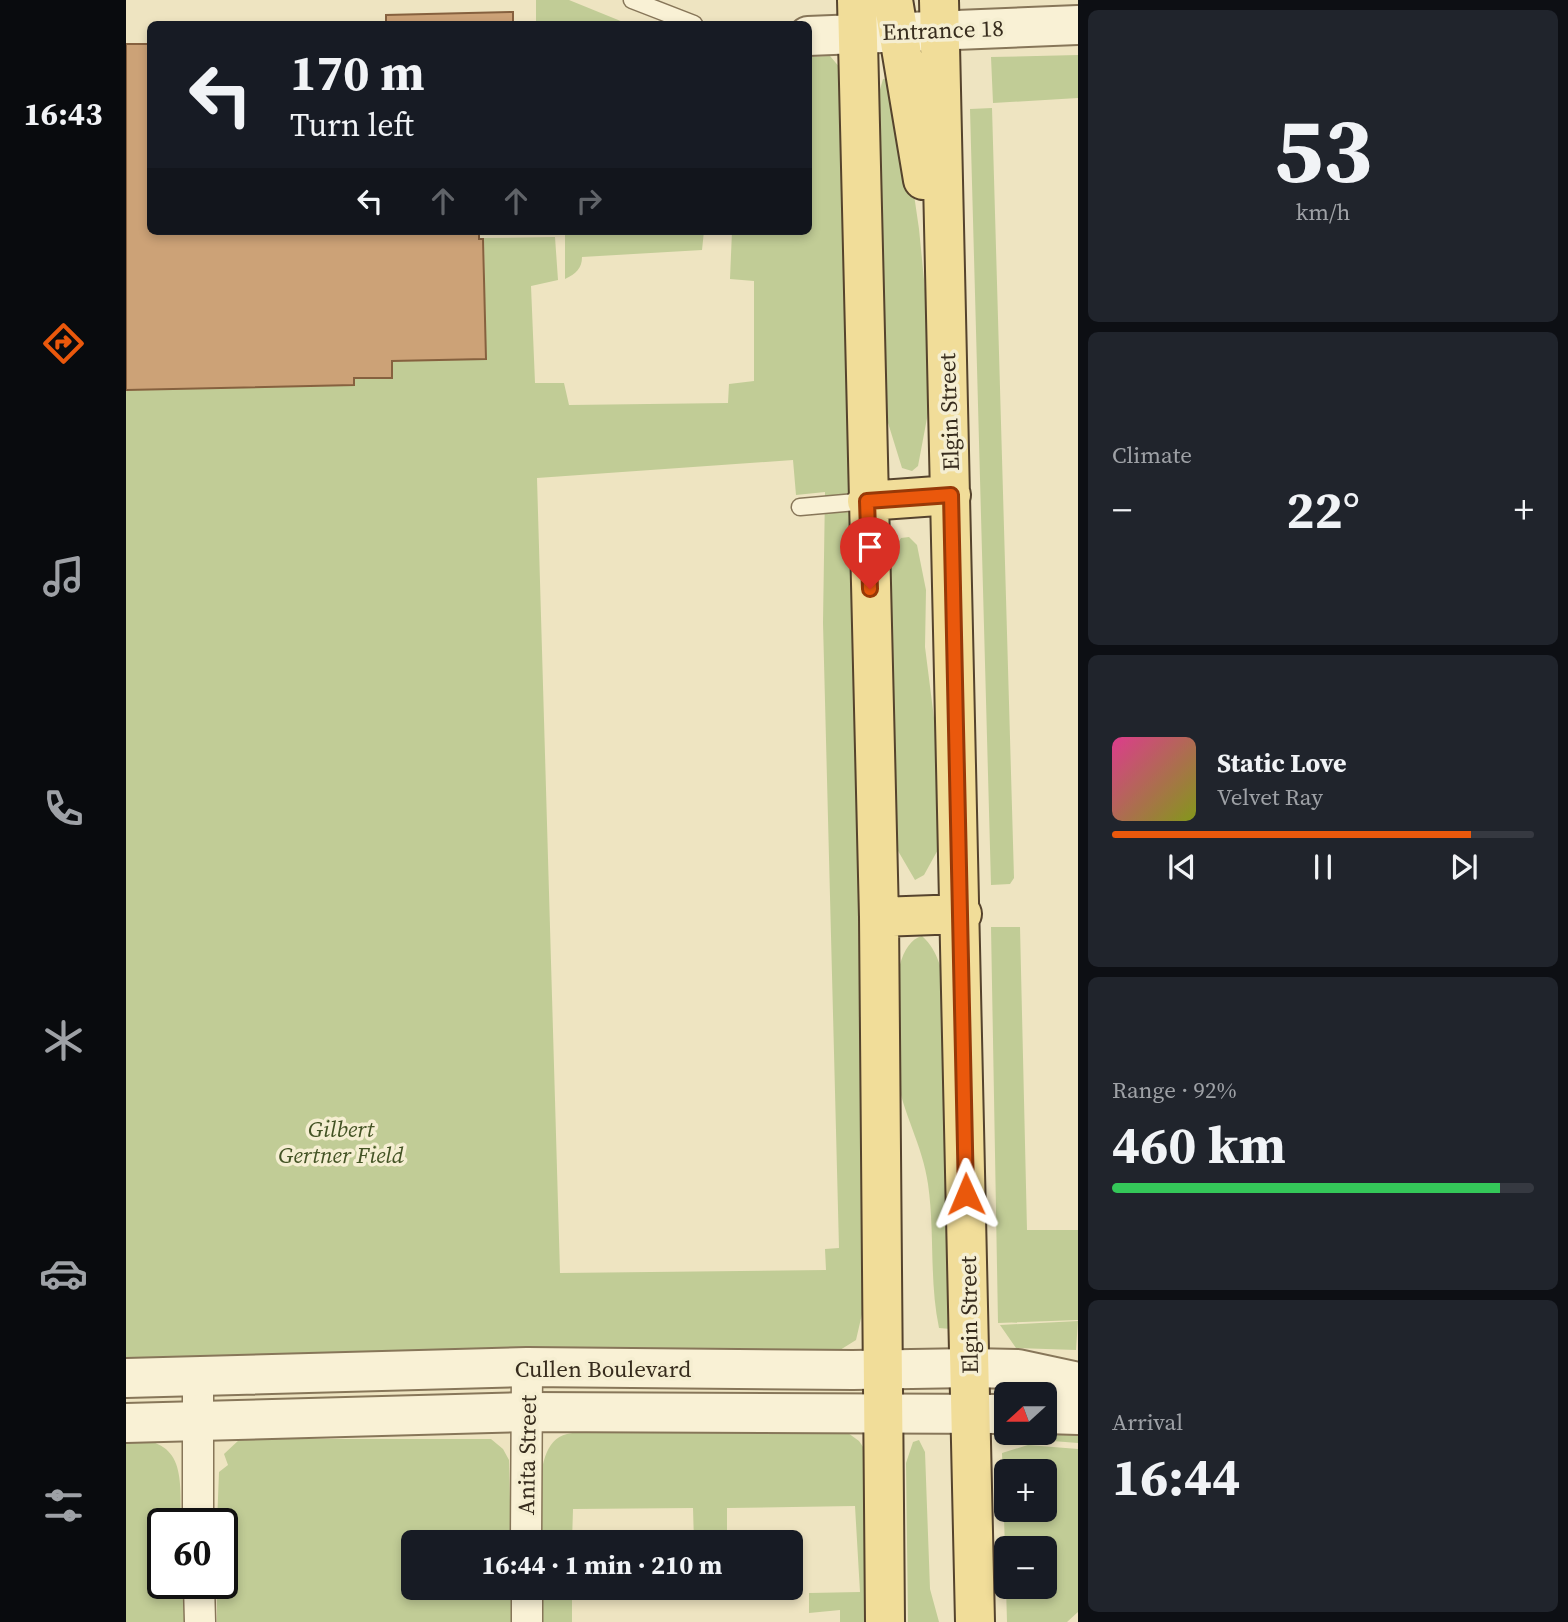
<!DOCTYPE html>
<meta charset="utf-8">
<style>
:root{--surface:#171b24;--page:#20242c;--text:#f1f3f6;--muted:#9ea1a6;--line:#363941;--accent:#ea580c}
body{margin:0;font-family:"Source Serif 4",serif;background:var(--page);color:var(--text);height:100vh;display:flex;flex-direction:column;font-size:26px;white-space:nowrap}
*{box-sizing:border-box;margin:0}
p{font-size:23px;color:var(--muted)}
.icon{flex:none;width:38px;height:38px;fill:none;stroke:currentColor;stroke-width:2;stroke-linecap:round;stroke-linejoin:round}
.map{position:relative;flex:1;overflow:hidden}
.sheet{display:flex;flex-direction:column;gap:10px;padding:10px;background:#0d0f14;width:490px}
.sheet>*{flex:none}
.hud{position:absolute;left:21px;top:21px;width:665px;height:214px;border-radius:10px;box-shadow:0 4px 10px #0003;background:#171b24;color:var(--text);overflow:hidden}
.needle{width:46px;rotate:249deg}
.controls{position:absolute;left:868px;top:1382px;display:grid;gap:14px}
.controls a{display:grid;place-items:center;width:63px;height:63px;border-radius:10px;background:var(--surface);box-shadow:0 4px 10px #0003;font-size:35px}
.speed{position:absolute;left:21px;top:1508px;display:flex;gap:14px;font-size:35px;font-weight:700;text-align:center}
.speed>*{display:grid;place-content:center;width:91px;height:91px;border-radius:50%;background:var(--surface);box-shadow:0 4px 10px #0003;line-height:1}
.speed .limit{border:4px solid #111;border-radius:10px;background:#fff;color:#111}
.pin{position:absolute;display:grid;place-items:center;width:60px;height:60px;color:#fff;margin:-72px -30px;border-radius:50% 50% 50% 0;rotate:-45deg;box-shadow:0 0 7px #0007}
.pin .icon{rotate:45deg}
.me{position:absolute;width:77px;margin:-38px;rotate:359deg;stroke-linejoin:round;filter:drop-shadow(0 0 5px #0008)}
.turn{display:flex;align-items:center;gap:24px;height:147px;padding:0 28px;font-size:32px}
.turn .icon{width:91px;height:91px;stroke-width:2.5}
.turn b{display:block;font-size:49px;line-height:60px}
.lanes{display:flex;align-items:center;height:66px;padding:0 28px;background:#0003;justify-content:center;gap:35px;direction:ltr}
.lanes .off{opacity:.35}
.big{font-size:52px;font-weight:700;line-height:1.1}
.sheet .tile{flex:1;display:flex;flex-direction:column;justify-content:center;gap:10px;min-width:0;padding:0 24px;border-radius:10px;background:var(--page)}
.sheet .dial{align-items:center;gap:0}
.dial b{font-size:91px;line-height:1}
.song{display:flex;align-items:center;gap:21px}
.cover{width:84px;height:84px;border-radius:10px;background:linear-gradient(135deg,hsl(330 70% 55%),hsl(70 70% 35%))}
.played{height:7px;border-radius:4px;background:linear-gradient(90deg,var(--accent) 85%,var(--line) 85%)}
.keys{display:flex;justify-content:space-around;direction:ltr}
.heat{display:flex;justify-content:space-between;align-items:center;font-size:38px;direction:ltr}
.charge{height:10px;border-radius:5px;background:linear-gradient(90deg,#34c759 92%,var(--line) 0)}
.trip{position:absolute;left:275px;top:1530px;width:402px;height:70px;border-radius:10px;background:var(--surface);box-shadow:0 4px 10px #0003;font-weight:700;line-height:70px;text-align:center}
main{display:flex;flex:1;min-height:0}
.tabs{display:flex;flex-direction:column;width:126px;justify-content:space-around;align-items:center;background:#090b0e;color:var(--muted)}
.tabs .icon{width:49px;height:49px}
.tabs .on{color:var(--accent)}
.tabs b{font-size:32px;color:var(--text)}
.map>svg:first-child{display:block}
</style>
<main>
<nav class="tabs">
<b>16:43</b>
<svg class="icon on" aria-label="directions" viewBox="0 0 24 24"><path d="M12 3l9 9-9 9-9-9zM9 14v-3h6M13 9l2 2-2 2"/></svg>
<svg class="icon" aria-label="music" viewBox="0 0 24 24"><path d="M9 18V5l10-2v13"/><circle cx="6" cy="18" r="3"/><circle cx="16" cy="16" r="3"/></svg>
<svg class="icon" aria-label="phone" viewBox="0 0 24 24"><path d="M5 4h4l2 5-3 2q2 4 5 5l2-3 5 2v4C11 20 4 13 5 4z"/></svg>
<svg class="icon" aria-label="climate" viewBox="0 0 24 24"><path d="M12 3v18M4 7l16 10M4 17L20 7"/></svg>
<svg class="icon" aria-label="car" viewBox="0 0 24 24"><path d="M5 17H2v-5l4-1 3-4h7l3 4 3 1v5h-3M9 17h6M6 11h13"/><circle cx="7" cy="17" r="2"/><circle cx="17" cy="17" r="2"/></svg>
<svg class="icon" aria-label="filters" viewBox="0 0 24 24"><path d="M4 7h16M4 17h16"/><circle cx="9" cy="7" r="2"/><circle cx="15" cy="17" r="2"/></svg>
</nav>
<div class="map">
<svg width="952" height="1622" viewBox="0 0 952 1622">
<rect width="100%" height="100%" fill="#eee4c1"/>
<path fill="#c1cc96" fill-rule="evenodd" d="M410 0H443L502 24H410Z
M952 55V98L867 103 865 57Z
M704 56 715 69 736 942V1314L730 1340 714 1350 695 1353 0 1362V390L228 385V378L266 377V361L360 359 358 238 429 237 432 280 405 286 409 383H438L443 405 602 403 603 384 628 381V281L604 279 606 231H682L683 57ZM667 460 670 495 699 492 697 623 713 1248 699 1249 700 1270 434 1273 411 478Z
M771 78 793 229 808 381 792 466 786 471 776 468 754 397 750 104 757 79Z
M866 108 888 878 884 884 865 885 844 109Z
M439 231H578L576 250 456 257C456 268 450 274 439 279Z
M783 537 791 545 800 590 799 647 815 773 814 846 798 875 789 880 768 844 762 577 769 548 775 538Z
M865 927H894L901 1230H952V1320L872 1323Z
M796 936C813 951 817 975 822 997L825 1329 813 1328C803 1280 809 1232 802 1184 797 1146 776 1112 771 1076 767 1046 760 945 796 936Z
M952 1321 950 1350 890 1348 874 1325Z
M496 1430 722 1433 733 1441 742 1454 751 1622H714V1610L683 1613V1593L734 1592 729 1506 601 1508V1542H568L567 1508 447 1509 446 1542H416C415 1514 405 1442 441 1434 458 1430 479 1431 496 1430Z
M919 1433 952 1435V1443L901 1439 888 1444 883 1434Z
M0 1439C61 1438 54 1477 55 1524H37V1584H58L59 1622H0Z
M114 1439H365L377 1449 383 1460 385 1542H287V1587H386L387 1622H91V1584H96V1524H91L93 1472 102 1465 98 1454Z
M793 1440 799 1452 804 1589 813 1622H782L780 1463 787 1442Z
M902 1445 952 1449V1612L941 1622H881L880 1587H919V1549H880V1582L876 1453ZM880 1472H919V1510H880Z
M416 1587H446V1622H416Z"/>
<path fill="#cca277" stroke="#86613f" stroke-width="2" d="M387 12V24H260V15Z
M0 44H24V231H353V239H357L360 359 266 361V378H228V385L0 390Z"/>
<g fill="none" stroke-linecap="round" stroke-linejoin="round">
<defs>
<path id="service" d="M506 0 568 24
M674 507 741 501"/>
<path id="minor" d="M72 1377V1524
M400 1542 401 1367
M73 1584 74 1622
M401 1587V1622"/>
<path id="tertiary" d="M682 36 952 25
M0 1378 401 1367 727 1370 844 1368 892 1369 952 1382
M919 1414 952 1415
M0 1423 402 1412 880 1414"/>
<path id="primary" d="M731 0 753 917 759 1622
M767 0 797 180
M813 0 849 1622
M741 501 825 495
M753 917 836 914"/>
</defs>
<use href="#service" stroke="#877659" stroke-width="19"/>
<use href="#minor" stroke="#877659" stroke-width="33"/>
<use href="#tertiary" stroke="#877659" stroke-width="42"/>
<use href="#primary" stroke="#55432d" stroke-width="42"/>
<use href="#service" stroke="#f9f1d5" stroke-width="16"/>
<use href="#minor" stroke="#f9f1d5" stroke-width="30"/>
<use href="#tertiary" stroke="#f9f1d5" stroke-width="38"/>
<use href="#primary" stroke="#f1dd99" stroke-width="38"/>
</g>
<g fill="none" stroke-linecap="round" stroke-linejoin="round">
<defs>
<path id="route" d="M744 589 741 501 825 495 840 1194"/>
</defs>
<use href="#route" stroke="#983908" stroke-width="18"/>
<use href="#route" stroke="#ea580c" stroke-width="12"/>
</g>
<g text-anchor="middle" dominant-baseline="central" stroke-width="7" stroke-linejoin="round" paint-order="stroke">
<g font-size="23" fill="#372c1d" stroke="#f5eed1">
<text transform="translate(817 30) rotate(-2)">Entrance 18</text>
<text transform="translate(823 412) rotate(-92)">Elgin Street</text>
<text transform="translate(843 1315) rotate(-91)">Elgin Street</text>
<text x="477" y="1369">Cullen Boulevard</text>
<text transform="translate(401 1455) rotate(-89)">Anita Street</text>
</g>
<g font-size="23" font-style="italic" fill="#435324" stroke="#f5eed1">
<text x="215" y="1129">Gilbert<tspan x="215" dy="26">Gertner Field</tspan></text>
</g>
</g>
</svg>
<div class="controls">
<a><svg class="needle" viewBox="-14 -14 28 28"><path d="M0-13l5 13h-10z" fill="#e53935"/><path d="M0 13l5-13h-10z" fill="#9ea1a6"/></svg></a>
<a>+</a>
<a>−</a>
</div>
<div class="speed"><div class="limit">60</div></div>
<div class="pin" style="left:744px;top:589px;background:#d93025"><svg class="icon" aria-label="arrive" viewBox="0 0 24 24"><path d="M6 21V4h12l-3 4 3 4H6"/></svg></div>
<svg class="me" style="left:840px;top:1194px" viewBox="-20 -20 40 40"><path d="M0-17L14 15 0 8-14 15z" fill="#ea580c" stroke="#fff" stroke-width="4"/></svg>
<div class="trip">16:44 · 1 min · 210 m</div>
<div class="hud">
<div class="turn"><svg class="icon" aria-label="left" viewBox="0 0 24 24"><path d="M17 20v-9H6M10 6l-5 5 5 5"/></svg><div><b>170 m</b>Turn left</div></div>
<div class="lanes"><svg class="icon" aria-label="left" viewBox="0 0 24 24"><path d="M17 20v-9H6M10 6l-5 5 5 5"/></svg><svg class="icon off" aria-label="ahead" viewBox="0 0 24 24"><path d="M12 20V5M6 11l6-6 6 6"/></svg><svg class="icon off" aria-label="ahead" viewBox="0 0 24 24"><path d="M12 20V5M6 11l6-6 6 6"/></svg><svg class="icon off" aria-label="right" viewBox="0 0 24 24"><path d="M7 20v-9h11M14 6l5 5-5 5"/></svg></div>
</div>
</div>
<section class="sheet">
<div class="tile dial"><b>53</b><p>km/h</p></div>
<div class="tile"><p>Climate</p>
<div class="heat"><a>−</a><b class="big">22°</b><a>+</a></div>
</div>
<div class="tile">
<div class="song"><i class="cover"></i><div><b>Static Love</b><p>Velvet Ray</p></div></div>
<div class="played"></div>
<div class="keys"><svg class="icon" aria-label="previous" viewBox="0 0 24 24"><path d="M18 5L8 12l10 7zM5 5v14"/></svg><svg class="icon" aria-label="pause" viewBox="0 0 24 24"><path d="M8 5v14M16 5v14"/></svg><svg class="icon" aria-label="next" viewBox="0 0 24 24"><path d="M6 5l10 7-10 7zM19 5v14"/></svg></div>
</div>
<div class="tile"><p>Range · 92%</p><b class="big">460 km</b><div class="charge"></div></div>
<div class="tile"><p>Arrival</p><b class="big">16:44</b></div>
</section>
</main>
